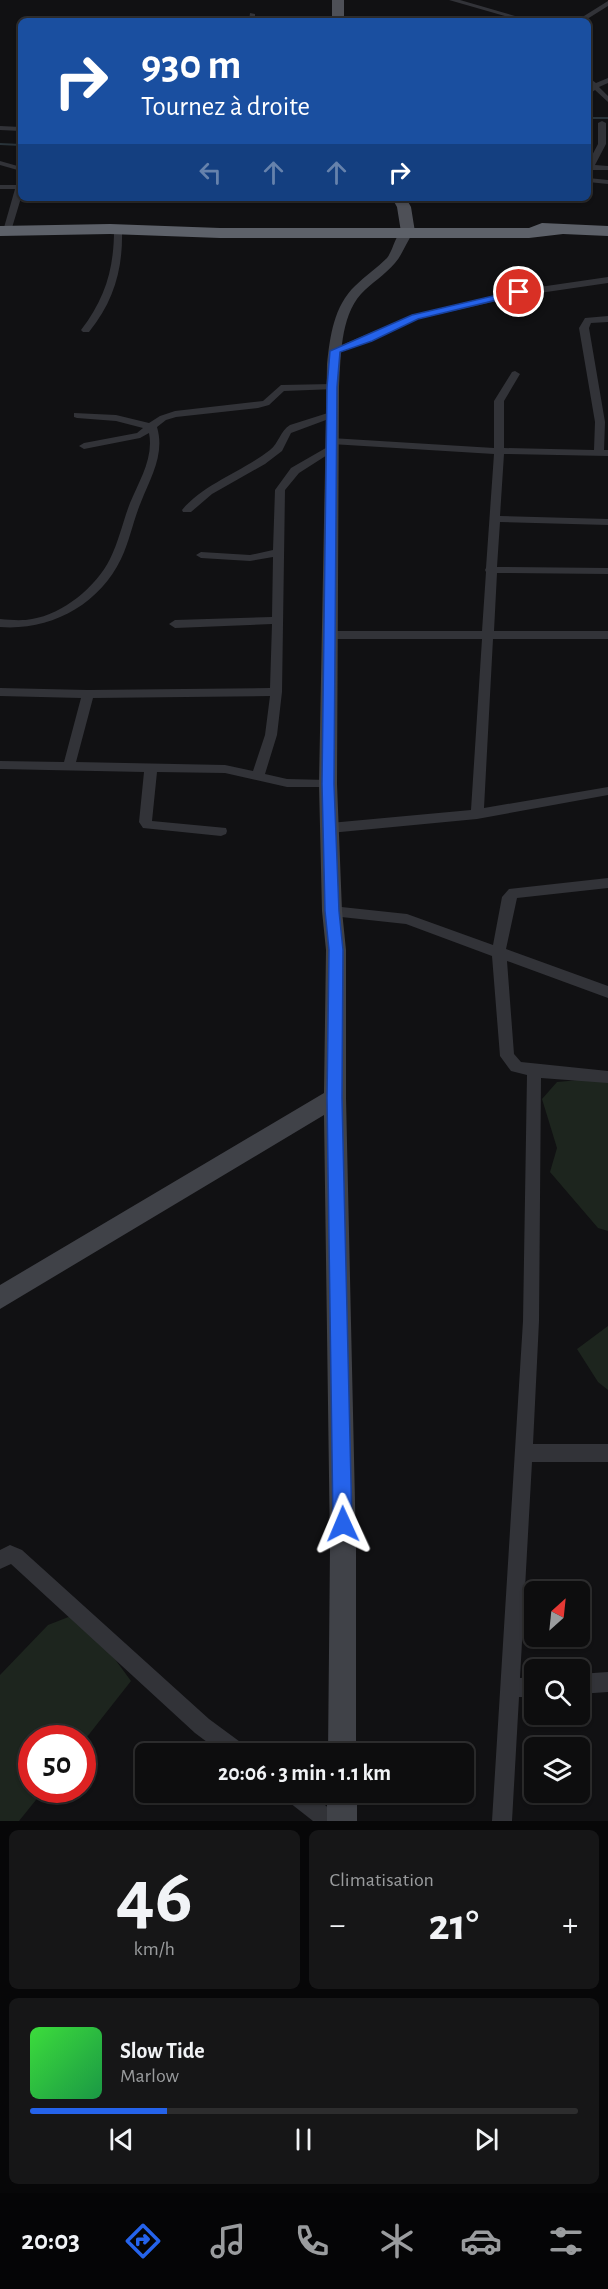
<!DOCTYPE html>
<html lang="fr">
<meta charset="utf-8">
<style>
:root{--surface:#0d0d0e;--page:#161617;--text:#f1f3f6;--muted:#9a9c9e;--line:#2d2d2e;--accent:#2563eb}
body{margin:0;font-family:"Alegreya Sans",sans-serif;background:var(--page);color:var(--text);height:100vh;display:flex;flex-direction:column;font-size:22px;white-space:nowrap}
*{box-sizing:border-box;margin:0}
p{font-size:20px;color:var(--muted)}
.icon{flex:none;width:33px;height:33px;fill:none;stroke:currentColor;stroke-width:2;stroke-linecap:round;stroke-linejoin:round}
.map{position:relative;height:1821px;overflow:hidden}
.details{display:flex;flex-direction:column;gap:9px;padding:9px;background:#070708;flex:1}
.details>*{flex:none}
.top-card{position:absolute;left:18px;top:18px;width:573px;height:183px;border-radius:9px;box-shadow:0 2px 4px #0004,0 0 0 2px var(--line);background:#1a4fa0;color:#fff;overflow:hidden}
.needle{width:39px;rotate:27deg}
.controls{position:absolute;left:524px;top:1581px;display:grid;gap:12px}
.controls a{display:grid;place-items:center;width:66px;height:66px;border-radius:9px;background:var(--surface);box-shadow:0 2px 4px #0004,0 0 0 2px var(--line);font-size:30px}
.speed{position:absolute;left:18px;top:1725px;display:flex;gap:12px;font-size:30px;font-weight:700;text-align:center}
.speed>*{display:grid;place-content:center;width:78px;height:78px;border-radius:50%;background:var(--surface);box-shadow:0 2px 4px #0004,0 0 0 2px var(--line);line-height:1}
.speed .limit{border:9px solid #d22;background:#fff;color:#111}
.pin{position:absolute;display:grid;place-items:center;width:51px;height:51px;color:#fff;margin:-26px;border:3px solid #fff;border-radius:50%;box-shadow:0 2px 6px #0007}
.me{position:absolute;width:66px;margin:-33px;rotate:359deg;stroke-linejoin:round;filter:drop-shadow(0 0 4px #0008)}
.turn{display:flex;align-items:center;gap:21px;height:126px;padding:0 24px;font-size:27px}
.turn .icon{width:78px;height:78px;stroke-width:2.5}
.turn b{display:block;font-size:42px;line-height:51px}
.lanes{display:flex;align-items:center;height:57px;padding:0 24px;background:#0003;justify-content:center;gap:30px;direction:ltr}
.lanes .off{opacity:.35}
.big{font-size:45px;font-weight:700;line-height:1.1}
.details .tile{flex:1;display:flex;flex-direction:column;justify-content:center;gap:9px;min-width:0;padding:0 21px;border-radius:9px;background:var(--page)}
.details .dial{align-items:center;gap:0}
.dial b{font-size:78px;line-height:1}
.song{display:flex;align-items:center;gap:18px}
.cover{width:72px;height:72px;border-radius:9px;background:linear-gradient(135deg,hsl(120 70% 55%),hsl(140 70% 35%))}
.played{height:6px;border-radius:3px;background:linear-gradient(90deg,var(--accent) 25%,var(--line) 25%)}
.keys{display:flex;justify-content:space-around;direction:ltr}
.heat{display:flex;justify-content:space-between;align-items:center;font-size:33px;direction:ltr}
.details .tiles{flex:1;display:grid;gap:9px;grid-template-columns:1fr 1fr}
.tile:last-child{grid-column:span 2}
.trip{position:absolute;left:135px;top:1743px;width:339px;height:60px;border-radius:9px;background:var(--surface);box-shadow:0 2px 4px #0004,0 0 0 2px var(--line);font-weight:700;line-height:60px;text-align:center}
.menu{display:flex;height:96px;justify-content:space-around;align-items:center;background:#050506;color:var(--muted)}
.menu .icon{width:42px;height:42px}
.menu .active{color:var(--accent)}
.menu b{font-size:27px;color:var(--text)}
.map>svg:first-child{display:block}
</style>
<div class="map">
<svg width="608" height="1821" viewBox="0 0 608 1821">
<rect width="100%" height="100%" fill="#111113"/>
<path fill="#1d251e" d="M600 1078 608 1079V1231L598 1228 550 1172 557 1148 542 1099 557 1082Z
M608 1326V1390L598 1382 577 1349Z
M71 1616 106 1647 131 1681 83 1742 82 1738H32V1790H44L19 1821H0V1675L48 1625Z"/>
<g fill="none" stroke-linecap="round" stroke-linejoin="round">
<path stroke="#293339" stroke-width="2" d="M588 118H608
M0 144 21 145"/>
<path fill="#323338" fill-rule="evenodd" d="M449 0H460L522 18 519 20Z
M608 1V6L584 21H576Z
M250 13 255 14V21H249Z
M588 77 596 83 608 78V83L599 87 608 96V102L595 90 588 95V89L591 86 588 83Z
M602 121 606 123V144L595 165 608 166V170H592L588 172V163L598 144V123Z
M0 126 21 127V131L0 130Z
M0 161 21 167V171L0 165Z
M588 178 608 180V184L588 182Z
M18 182H21V198L11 231 7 234 3 231 15 189H0V185H17Z
M118 227 122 230C123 269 114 301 89 332H83L81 330C105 299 114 269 114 230Z
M608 277V283L519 296 418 319 371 341 335 353 330 350 412 315 519 290Z
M608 316V322L591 323 589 328 605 422 604 450H608V456L504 454 500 516 608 519V525L500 522 497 567 608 568V574L497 573 494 631H608V639H493L484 808 608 787V795L477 819 330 833 325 831 324 828 325 825 330 823 471 810 482 639H331L325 635 331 631H482L486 572 485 570 486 568 494 454 331 444 326 441 331 438 494 448V401L512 372 515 371 520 374 504 401V448L594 450 595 422 579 328 585 318Z
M332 384 335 385V389L284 391 269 405 258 408 176 417 166 420 157 427C165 454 151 477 141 502 133 521 130 540 121 559 99 605 50 631 0 627V619C11 620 22 621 32 619 63 614 96 587 110 559 119 541 123 521 130 503 139 481 154 458 149 433L140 438 84 449 79 446 84 443 137 433 143 428 116 421 77 418 74 417V413L116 415 149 423 160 416 175 411 263 401 281 385Z
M331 412 336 415 334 417 291 433 282 451 265 464 212 494 191 512H183L182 510C205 483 242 472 270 450 279 443 280 431 290 425Z
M331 445 335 446V450L299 473 285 490 282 692 277 735 265 774 287 779 328 780 334 784 332 787H287L225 773 157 772 152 821 226 828 227 831 226 834 221 836 143 828 139 822 144 772 0 769V761L64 762 81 698 0 696V688L88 690 270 688 272 624 175 628 169 624 175 620 272 617 273 557 250 561 201 558 196 555 201 552 250 555 273 550 275 490 291 468ZM270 696 265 735 253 771 225 765 76 762 93 698Z
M608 878V888L517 898 506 949 608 986V998L507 961 514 1054 521 1062 608 1071V1083L541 1078 539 1321 533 1444H608V1462H532L520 1678 534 1677V1697H519L512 1821H492L523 1321 527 1075 511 1071 500 1056 492 956 406 924 332 916 325 911 332 906 407 914 493 945 502 897 509 889Z
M10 1545 22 1550 209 1719 247 1747 250 1754H223L195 1733 11 1564 0 1569V1550Z
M608 1672V1692L579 1694V1674Z
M282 1792H309L336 1814 339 1821H313L285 1799Z"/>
<path fill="#404248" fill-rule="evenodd" d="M408 228 414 232C406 242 403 254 395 263 385 275 371 283 361 294 340 317 341 358 339 387L337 784 342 911 346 950V1098L356 1548V1754H328L330 1548 324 1115 0 1309V1285L324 1093 326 950 322 911 319 784 327 364C330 336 334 306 355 286 365 276 377 268 387 258 395 248 394 232 408 228Z
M327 1792H357V1821H327Z"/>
<path fill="#4e5057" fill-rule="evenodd" d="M332 0H344V21H332Z
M392 198H406L411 207 415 232 413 235 408 236 401 232 397 207Z"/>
<path fill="#5d6169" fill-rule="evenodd" d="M542 223 608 226V236L563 234 529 238H220L110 234 0 236V226L110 224 220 228H529Z"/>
</g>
<path fill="#2563eb" stroke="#184099" stroke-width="1.5" d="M519 290 523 292 522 294 418 319 372 341 340 352 337 387 334 784 339 911 343 950 342 1098 352 1524 349 1531 343 1533 336 1531 333 1524 327 1098 329 950 325 911 322 784 327 387 330 351 412 315Z"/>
</svg>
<div class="controls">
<a><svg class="needle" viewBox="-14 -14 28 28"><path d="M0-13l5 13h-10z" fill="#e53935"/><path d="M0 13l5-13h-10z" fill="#9a9c9e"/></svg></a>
<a><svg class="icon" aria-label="search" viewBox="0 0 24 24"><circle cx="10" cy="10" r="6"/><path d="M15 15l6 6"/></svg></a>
<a><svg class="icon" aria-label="layers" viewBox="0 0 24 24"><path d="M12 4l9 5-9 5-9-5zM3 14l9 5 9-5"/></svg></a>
</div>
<div class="speed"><div class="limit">50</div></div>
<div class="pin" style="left:519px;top:292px;background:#d93025"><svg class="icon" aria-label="arrive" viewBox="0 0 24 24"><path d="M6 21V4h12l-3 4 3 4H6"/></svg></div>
<svg class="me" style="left:343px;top:1524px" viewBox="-20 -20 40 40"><path d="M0-17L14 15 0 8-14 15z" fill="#2563eb" stroke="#fff" stroke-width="4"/></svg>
<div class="trip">20:06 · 3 min · 1.1 km</div>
<div class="top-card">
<div class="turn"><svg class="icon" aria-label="right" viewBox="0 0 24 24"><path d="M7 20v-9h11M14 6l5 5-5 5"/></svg><div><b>930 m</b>Tournez à droite</div></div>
<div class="lanes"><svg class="icon off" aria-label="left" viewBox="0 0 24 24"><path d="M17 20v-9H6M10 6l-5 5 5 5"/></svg><svg class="icon off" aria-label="ahead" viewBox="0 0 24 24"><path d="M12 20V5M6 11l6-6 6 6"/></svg><svg class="icon off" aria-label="ahead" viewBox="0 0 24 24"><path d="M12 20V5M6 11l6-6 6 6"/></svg><svg class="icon" aria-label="right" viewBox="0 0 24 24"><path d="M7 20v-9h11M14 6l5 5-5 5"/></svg></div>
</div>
</div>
<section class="details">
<div class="tiles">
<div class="tile dial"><b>46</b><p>km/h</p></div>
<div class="tile"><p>Climatisation</p>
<div class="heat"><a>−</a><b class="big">21°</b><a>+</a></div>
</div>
<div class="tile">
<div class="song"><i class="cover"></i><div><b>Slow Tide</b><p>Marlow</p></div></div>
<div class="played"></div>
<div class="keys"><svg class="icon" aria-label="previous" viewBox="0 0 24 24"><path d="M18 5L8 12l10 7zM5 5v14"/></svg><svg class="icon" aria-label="pause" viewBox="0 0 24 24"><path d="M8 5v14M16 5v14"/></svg><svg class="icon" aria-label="next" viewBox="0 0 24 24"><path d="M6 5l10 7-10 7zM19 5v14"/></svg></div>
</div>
</div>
</section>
<nav class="menu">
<b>20:03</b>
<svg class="icon active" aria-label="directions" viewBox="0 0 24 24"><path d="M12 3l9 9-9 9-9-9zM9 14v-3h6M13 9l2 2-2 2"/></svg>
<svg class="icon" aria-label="music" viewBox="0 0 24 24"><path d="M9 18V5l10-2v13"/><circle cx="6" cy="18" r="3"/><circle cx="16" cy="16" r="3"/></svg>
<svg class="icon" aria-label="phone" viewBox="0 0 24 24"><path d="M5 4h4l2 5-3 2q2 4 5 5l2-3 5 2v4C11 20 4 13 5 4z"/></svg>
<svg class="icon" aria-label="climate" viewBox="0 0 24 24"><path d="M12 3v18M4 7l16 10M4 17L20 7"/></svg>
<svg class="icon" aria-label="car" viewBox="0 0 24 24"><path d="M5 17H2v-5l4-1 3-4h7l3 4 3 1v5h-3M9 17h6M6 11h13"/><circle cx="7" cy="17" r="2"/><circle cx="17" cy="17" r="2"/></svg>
<svg class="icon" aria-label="filters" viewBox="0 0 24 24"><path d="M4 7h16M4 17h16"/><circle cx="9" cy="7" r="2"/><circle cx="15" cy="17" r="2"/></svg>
</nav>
